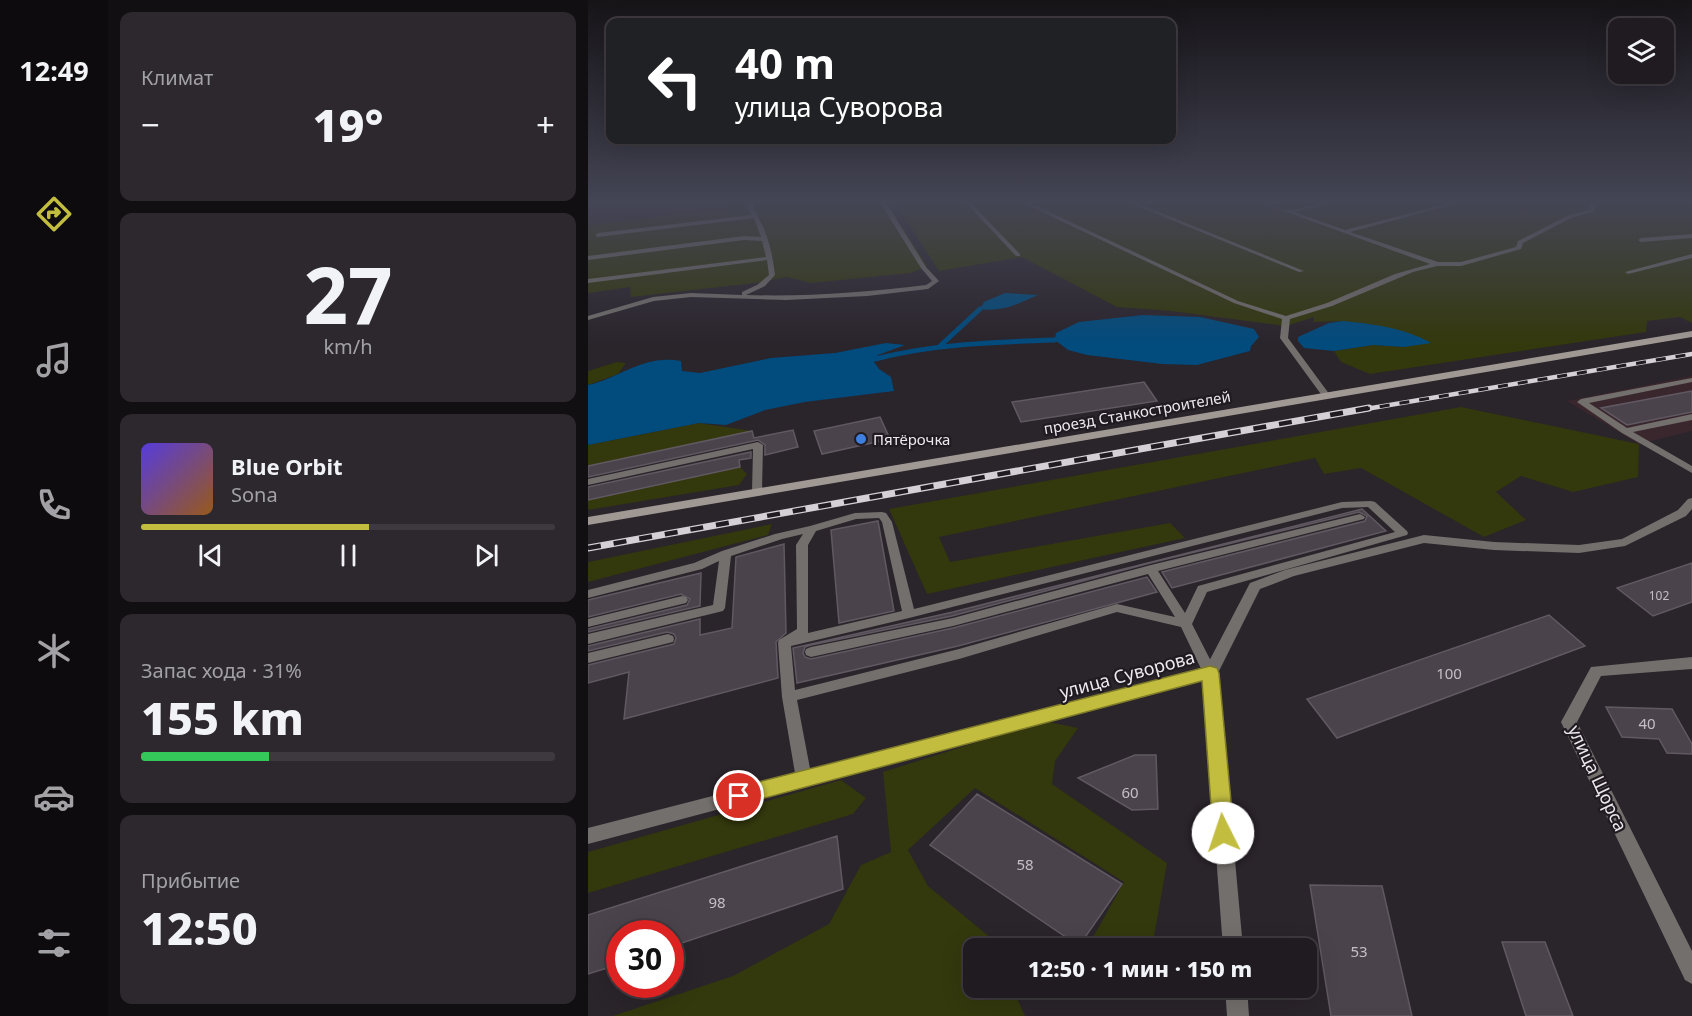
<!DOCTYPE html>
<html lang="ru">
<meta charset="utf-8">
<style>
:root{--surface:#201b20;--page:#2d282d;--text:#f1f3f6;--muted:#a2a1a5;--line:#3d393e;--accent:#c2bd3f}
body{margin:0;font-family:"Noto Sans",sans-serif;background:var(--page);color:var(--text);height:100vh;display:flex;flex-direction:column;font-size:22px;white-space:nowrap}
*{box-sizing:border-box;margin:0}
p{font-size:20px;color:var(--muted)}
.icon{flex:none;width:33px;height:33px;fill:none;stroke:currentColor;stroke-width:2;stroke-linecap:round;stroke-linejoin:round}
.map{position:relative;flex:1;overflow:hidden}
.details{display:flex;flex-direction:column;gap:12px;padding:12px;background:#120f12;width:480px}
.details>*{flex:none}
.banner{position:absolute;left:18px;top:18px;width:570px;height:126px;border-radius:12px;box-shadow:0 6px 24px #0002,0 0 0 2px var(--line);background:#202124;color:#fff;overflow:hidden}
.fabs{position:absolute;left:1020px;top:18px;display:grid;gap:12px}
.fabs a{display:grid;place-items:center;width:66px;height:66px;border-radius:12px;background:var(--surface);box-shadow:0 6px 24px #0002,0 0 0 2px var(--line);font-size:30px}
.speed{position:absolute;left:18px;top:920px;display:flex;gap:12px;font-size:30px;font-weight:700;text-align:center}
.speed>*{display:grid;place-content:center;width:78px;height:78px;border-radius:50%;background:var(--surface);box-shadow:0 6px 24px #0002,0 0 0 2px var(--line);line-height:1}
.speed .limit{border:9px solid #d22;background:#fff;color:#111}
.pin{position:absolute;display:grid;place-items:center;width:51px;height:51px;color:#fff;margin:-26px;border:3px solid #fff;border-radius:50%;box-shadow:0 2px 6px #0007}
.me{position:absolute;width:66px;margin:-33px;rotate:356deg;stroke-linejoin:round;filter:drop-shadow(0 0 4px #0008)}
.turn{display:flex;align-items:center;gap:21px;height:126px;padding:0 30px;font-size:27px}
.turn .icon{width:78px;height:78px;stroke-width:2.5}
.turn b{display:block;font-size:42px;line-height:51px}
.big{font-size:45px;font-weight:800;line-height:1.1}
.details .widget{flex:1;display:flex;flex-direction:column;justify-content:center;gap:9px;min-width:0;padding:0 21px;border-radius:12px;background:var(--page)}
.details .dial{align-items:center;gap:0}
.dial b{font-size:78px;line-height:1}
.song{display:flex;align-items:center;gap:18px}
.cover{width:72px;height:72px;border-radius:9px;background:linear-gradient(135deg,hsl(250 70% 55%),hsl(30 70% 35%))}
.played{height:6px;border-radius:3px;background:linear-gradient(90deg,var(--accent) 55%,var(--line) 55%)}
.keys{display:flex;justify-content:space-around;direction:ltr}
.heat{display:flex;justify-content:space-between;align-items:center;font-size:33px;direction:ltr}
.charge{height:9px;border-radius:4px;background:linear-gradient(90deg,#34c759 31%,var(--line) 0)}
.trip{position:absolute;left:375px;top:938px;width:354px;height:60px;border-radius:12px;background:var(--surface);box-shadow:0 6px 24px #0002,0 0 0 2px var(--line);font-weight:800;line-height:60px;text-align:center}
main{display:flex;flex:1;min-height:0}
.tab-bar{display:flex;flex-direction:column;width:108px;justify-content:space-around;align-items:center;background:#0d0b0d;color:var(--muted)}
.tab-bar .icon{width:42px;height:42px}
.tab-bar .on{color:var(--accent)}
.tab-bar b{font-size:27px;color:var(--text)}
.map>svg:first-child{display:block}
</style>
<main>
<nav class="tab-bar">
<b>12:49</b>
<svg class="icon on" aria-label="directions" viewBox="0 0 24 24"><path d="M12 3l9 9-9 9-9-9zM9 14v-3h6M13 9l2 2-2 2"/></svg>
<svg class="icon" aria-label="music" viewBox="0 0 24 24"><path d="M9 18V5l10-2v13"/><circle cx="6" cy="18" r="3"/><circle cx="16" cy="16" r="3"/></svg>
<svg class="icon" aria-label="phone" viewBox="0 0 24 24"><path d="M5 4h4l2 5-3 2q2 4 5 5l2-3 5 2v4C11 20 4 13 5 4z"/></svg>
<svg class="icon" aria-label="climate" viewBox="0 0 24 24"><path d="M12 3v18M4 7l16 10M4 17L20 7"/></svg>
<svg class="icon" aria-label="car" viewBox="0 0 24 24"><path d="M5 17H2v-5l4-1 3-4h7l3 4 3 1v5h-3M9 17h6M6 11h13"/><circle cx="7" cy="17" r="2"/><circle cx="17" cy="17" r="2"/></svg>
<svg class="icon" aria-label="filters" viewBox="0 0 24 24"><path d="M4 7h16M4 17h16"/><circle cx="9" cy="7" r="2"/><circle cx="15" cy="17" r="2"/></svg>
</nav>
<section class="details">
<div class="widget"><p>Климат</p>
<div class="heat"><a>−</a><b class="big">19°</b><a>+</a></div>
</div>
<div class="widget dial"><b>27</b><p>km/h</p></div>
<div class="widget">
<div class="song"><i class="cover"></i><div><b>Blue Orbit</b><p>Sona</p></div></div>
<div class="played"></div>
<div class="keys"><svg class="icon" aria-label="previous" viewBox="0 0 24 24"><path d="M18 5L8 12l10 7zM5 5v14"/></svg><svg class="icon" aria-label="pause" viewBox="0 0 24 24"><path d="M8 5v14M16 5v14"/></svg><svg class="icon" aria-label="next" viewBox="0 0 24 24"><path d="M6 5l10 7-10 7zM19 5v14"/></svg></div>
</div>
<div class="widget"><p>Запас хода · 31%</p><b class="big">155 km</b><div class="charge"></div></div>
<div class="widget"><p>Прибытие</p><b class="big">12:50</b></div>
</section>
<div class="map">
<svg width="1104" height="1016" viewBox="0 0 1104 1016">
<rect width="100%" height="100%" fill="#2a242b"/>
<path fill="#3a272e" d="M0 201H137L138 209 0 225Z
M1104 376V431L1051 444 979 401Z"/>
<path fill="#33380d" d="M137 201H298L339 266 323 273 223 283 199 277 167 283 43 297 42 287 0 293V225L137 209Z
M306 201H1104V323L1092 317 1059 321 1058 332 782 374 753 362 746 351 785 345 816 347 755 321 725 322 726 317 698 326 583 311 529 307 434 257 351 271Z
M29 362 38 363 30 374 0 385V371Z
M873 407 1051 444 1050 477 985 492 933 476 908 492 938 520 896 537 773 468 736 474 727 458 351 537 362 562 582 523 597 538 339 594 301 509Z
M111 423 164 431 0 466V445Z
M152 467 159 474 151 485 0 510V500Z
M184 524 180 535 0 582V562Z
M456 721 490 728 467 761 464 784 579 863 564 948H499L536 882 387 788 320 850 340 886 403 938 407 948H386V987H424L437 1016H25L145 976 241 924 273 865 303 852 295 772Z
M253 780 278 798 265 814 0 893V852Z"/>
<path fill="#024b7d" d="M417 293 450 295C430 304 414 312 392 309L396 302Z
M555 315 612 317 666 329 671 337 663 346 662 351 609 365 574 364 499 355 480 350 467 340 468 333 491 322Z
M755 321C785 324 817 328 843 343L816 347 785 345 746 351 716 348 710 341V337L741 323Z
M298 343 317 345 290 355 286 362 291 369 303 377 306 391 217 402 177 410 138 425 111 423 0 445V385C34 377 56 354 93 361L94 371 112 373 183 358 247 353Z"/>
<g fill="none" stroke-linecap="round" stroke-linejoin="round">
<path stroke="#024b7d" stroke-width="5" d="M352 346 392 309
M287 359C346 344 406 342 467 340"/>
</g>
<path fill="#4a434b" stroke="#615962" stroke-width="1.5" d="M556 382 569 401 433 422 424 402Z
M1104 391V412L1039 425 1013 408Z
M292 417 302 439 234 454 226 431Z
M205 430 210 447 177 455V445L170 440 0 477V466L164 431 166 438Z
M163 452V458L151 460 152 467 0 500V487Z
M774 509 798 531 584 588 574 572 777 521 779 516 771 512 562 563 364 616 223 645 217 647 215 653 217 657 223 659 365 628 559 577 569 592 370 646 209 683 205 648 365 612Z
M290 521 306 611 251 623 243 530Z
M196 544 198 633 188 642 190 678 36 719 41 672 0 683V665L86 644 88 638 86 634 79 632 0 651V646L112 619V635L144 628 148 557Z
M1104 563V602L1065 616 1029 588Z
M113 573 112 606 0 632V629L99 605 102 599 93 594 0 617V600Z
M961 615 997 646 749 738 719 699Z
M1018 707 1084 709 1104 744V754L1079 753 1071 739 1034 737Z
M547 755H568L570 809 544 810 490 778Z
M389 794 534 884 491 946 342 845Z
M249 836 255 889 82 947V933H32V964L0 974V915Z
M722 885 794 886 824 1016H743Z
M914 942H957L985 1016H938Z"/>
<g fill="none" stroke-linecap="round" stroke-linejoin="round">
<path fill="#736f6c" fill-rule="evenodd" d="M159 201H165C165 212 174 221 177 232 183 246 185 260 187 275L177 286 158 295C218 297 278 292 338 285L344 281 333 268 291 201H297L338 267 351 281 340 289 279 296 198 300 103 297 66 301 0 320V316L65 297 103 293 154 295V292L169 285 181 275 179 260 0 283V279L178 257 174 241 156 240 0 260V256L156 236 173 237 166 218 10 237 7 235 10 233 164 215 159 207Z
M376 201H381L432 254V256H428Z
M431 201H438L650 301 698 316 739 303 807 274 842 264 668 201C679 201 690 210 701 210 717 210 733 201 750 201L706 212 757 230 870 201H879L762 232 850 262H873L928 247 930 241 981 215 1001 210 1002 201H1008L1006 212 985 217 935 243 933 249 873 266H849L825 272 744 306 702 319 700 338 742 395 738 398 735 397 692 338 694 319 646 303Z
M537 201H544L716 271 711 272Z
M1104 234V238L1053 242 1050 240 1053 238Z
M1104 254V258L1040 274 1037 272Z
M1104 378V382L1001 403 1039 428 1104 414V420L1045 432 1104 466V473L1034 433 989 402 993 399Z
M170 442 175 445 174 491 173 493 169 494 164 491 165 449 0 485V479Z
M783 501 787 502 819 531 820 533 819 535 619 592 604 624 629 673 627 677 622 678 617 677 593 627 529 612 371 659 209 700 224 779 221 784 216 785 211 784 208 779 194 697 190 643 191 640 209 629 208 545 215 534 194 539 143 556 137 608 135 611 0 644V634L125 605 131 561 114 569 0 598V590L106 563 134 551 187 534 222 526 267 513 294 512 298 513 304 522 326 609 754 502ZM780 507 807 532 610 586 597 613 570 571 776 519 777 517 772 514 563 565 365 618 223 647 218 649 217 652 218 655 223 657 365 626 560 574 587 617 529 604 371 649 207 690 203 646 321 618 754 508ZM291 518 294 522 314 611 220 633V545L228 531 268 519Z
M94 596 98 597 100 600 98 603 0 627V619Z
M80 634 85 636 86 639 85 642 0 663V653Z"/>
<path fill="#736f6c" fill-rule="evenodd" d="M1104 498V509L1098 516 1037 546 991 553 906 550 836 543 706 576 672 589 630 673 655 948H635L615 681 0 844V828L617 669 662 583 697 570 836 535 906 542 991 545 1034 539 1090 510 1100 499Z
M1104 657V669L1013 676 989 722 1104 951V984L1097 980 973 722 1003 667Z
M637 987H659L661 1016H639Z"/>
<path fill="#9f9893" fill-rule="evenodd" d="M1104 331V337L0 525V517Z"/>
<defs>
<path id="rail-far1" d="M772 410 1104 354"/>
<path id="rail" d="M0 548 781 408"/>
</defs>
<use href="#rail-far1" stroke="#d4d0d5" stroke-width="4.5"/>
<use href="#rail" stroke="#d4d0d5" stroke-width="7"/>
<use href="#rail-far1" stroke="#201a21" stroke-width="3" stroke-dasharray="10" stroke-linecap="butt"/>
<use href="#rail" stroke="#201a21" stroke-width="4.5" stroke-dasharray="13" stroke-linecap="butt"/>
</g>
<linearGradient id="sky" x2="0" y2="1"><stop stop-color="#171418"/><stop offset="0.59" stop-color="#444555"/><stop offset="1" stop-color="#444555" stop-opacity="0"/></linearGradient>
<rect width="1104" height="343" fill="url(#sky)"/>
<path fill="#c2bd3f" stroke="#7e7b29" stroke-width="1.5" d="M622 666 629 668 631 673 646 833 643 840 635 843 628 840 625 833 614 681 151 805 144 802 141 796 144 790 151 787Z"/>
<circle fill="#3f7fe0" stroke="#201a21" stroke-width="2" cx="273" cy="439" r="6"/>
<g text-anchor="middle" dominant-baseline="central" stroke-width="4.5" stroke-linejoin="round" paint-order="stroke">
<g font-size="12" fill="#c4bfc4">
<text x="1071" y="595">102</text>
</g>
<g font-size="15" fill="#ece8ed" stroke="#201a21">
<text transform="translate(549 412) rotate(-10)">проезд Станкостроителей</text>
</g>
<g font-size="15" fill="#ece8ed" stroke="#201a21" text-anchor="start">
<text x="285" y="439">Пятёрочка</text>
</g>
<g font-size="15" fill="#c4bfc4">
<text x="861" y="673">100</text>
<text x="1059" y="723">40</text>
<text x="542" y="792">60</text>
<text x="437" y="864">58</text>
<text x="129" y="902">98</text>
<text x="771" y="951">53</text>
</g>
<g font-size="18" fill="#ece8ed" stroke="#201a21">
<text transform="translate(539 674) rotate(-15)">улица Суворова</text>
<text transform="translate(1010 778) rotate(65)">улица Щорса</text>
</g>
</g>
</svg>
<div class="fabs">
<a><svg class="icon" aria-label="layers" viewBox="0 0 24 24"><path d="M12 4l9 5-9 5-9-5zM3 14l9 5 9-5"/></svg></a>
</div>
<div class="speed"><div class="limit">30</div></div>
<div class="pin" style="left:151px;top:796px;background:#d93025"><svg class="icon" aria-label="arrive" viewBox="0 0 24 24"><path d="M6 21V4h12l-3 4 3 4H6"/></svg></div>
<svg class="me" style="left:635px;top:833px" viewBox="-20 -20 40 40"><circle r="19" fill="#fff"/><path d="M0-13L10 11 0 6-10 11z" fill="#c2bd3f"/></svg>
<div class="trip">12:50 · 1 мин · 150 m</div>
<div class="banner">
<div class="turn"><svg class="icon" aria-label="left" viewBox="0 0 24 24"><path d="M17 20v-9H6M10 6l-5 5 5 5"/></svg><div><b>40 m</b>улица Суворова</div></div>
</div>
</div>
</main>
